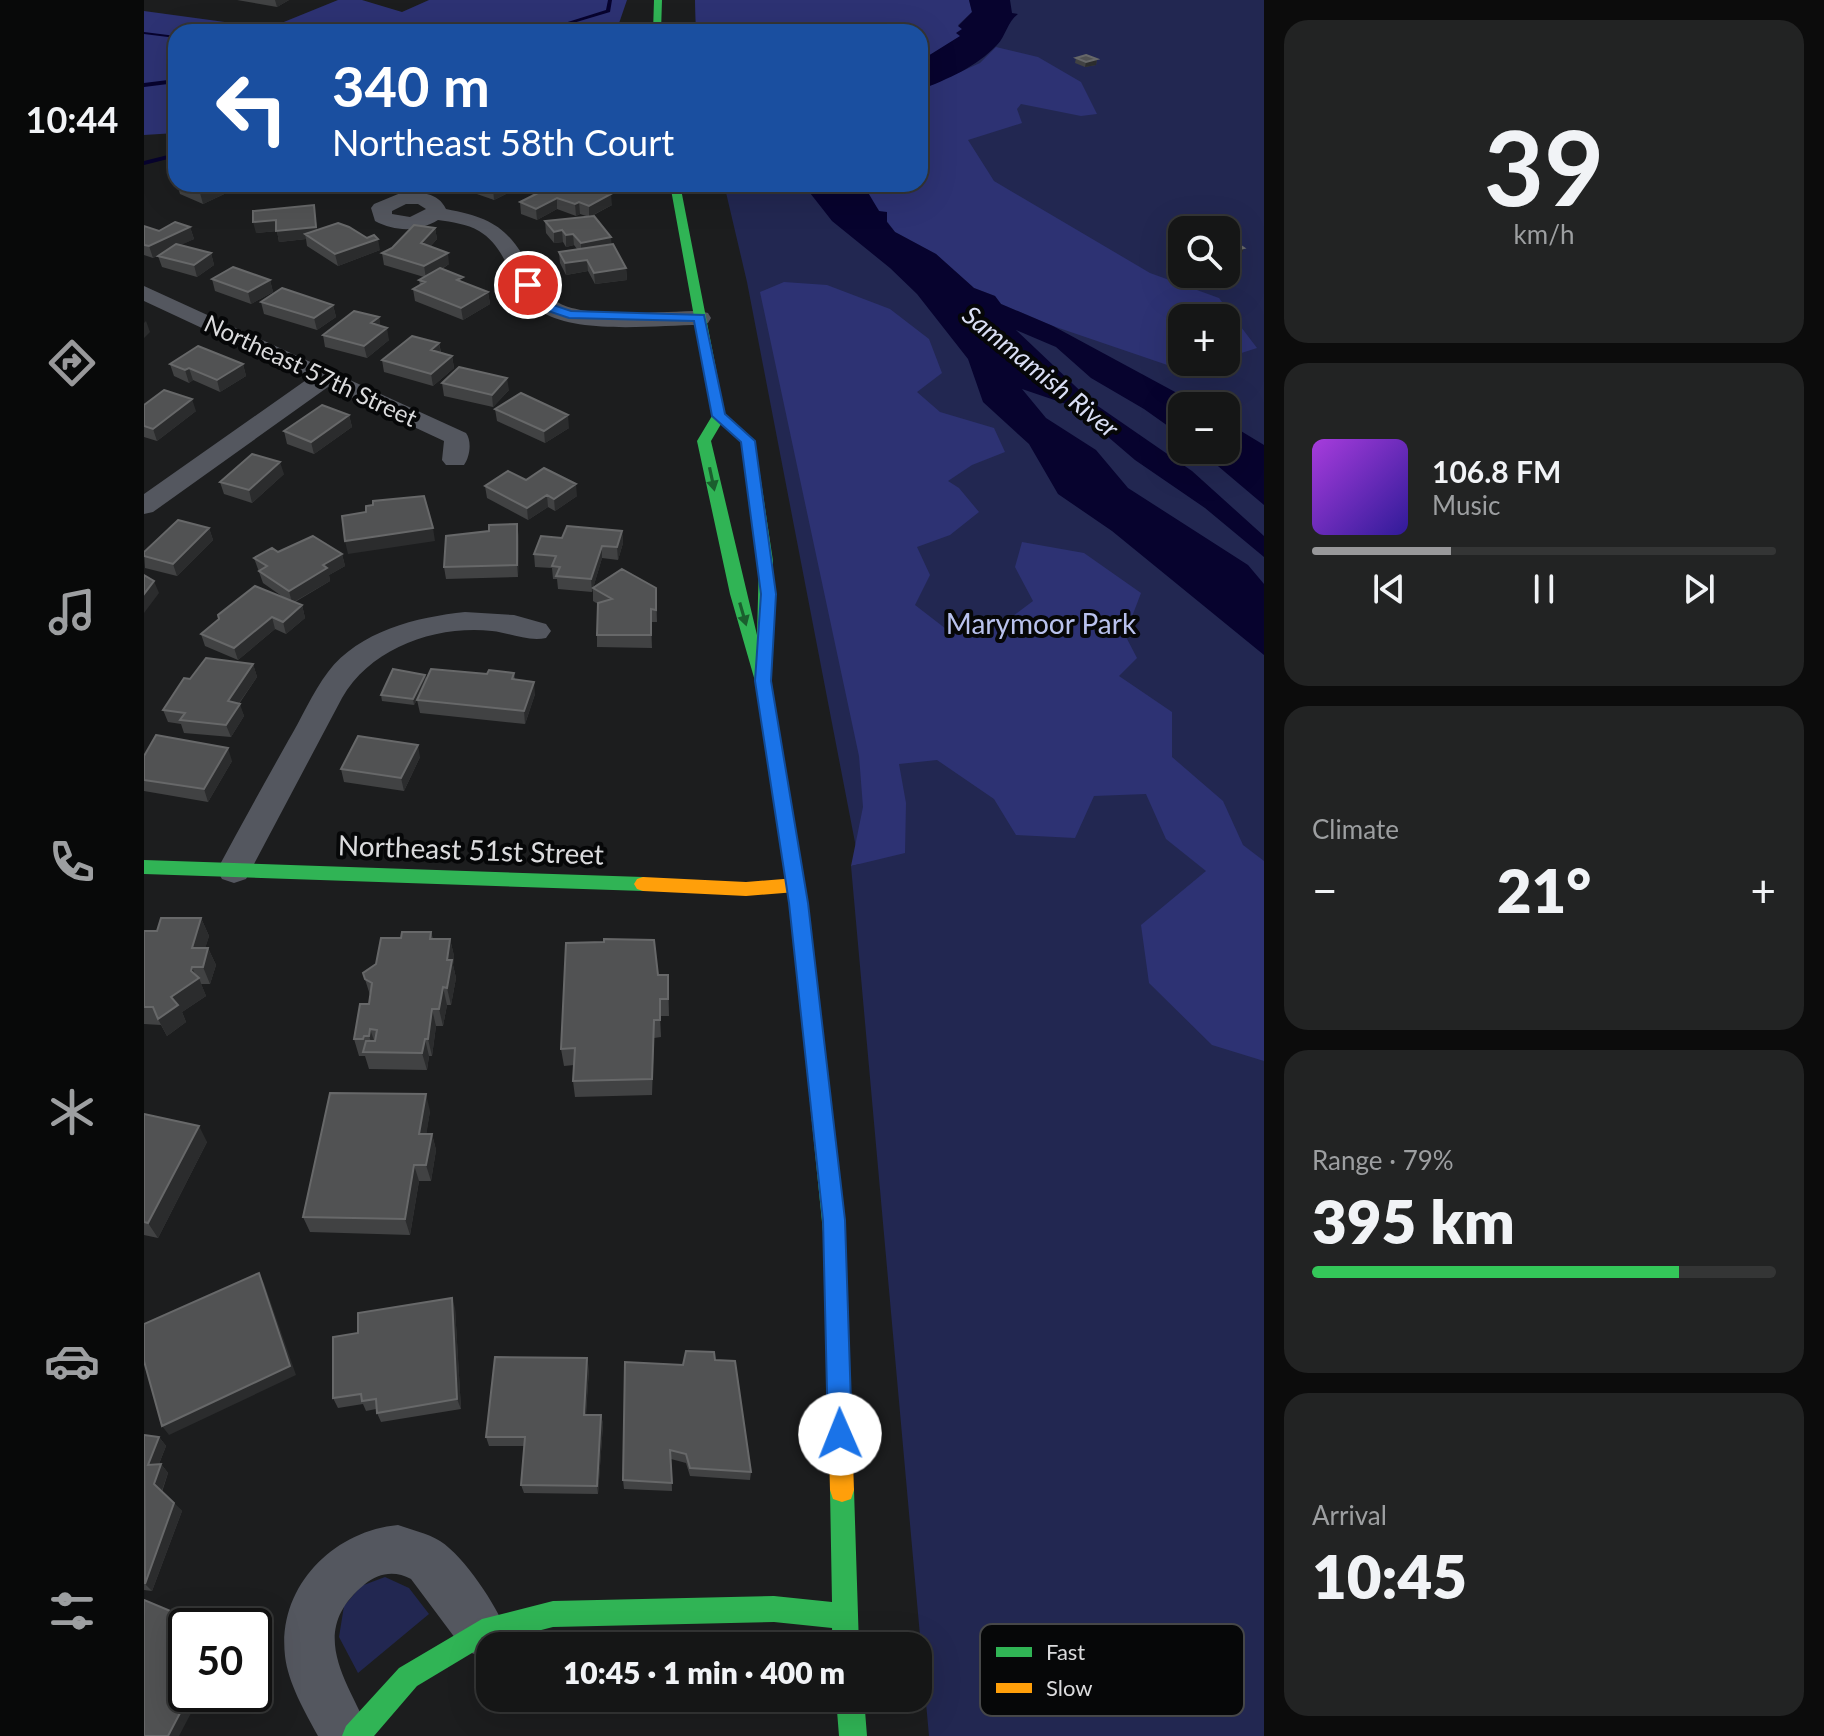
<!DOCTYPE html>
<meta charset="utf-8">
<style>
:root{--surface:#151616;--page:#222323;--text:#f1f3f6;--muted:#9d9fa1;--line:#343535;--accent:#98989a}
body{margin:0;font-family:Lato,sans-serif;background:var(--page);color:var(--text);height:100vh;display:flex;flex-direction:column;font-size:30px;white-space:nowrap}
*{box-sizing:border-box;margin:0}
p{font-size:26px;color:var(--muted)}
.icon{flex:none;width:44px;height:44px;fill:none;stroke:currentColor;stroke-width:2;stroke-linecap:round;stroke-linejoin:round}
.map{position:relative;flex:1;overflow:hidden}
.sheet{display:flex;flex-direction:column;gap:20px;padding:20px;background:#0c0c0c;width:560px}
.sheet>*{flex:none}
.guide{position:absolute;left:24px;top:24px;width:760px;height:168px;border-radius:24px;box-shadow:0 8px 32px #0002,0 0 0 2px var(--line);background:#1a4fa0;color:#fff;overflow:hidden}
.buttons{position:absolute;left:1024px;top:216px;display:grid;gap:16px}
.buttons a{display:grid;place-items:center;width:72px;height:72px;border-radius:16px;background:var(--surface);box-shadow:0 8px 32px #0002,0 0 0 2px var(--line);font-size:40px}
.speed{position:absolute;left:24px;top:1608px;display:flex;gap:16px;font-size:40px;font-weight:700;text-align:center}
.speed>*{display:grid;place-content:center;width:104px;height:104px;border-radius:50%;background:var(--surface);box-shadow:0 8px 32px #0002,0 0 0 2px var(--line);line-height:1}
.speed .limit{border:4px solid #111;border-radius:12px;background:#fff;color:#111}
.pin{position:absolute;display:grid;place-items:center;width:68px;height:68px;color:#fff;margin:-34px;border:4px solid #fff;border-radius:50%;box-shadow:0 2px 8px #0007}
.me{position:absolute;width:88px;margin:-44px;rotate:359deg;stroke-linejoin:round;filter:drop-shadow(0 0 6px #0008)}
.turn{display:flex;align-items:center;gap:28px;height:168px;padding:0 32px;font-size:36px}
.turn .icon{width:104px;height:104px;stroke-width:2.5}
.turn b{display:block;font-size:56px;line-height:68px}
.big{font-size:60px;font-weight:800;line-height:1.1}
.sheet .card{flex:1;display:flex;flex-direction:column;justify-content:center;gap:12px;min-width:0;padding:0 28px;border-radius:24px;background:var(--page)}
.sheet .dial{align-items:center;gap:0}
.dial b{font-size:104px;line-height:1}
.song{display:flex;align-items:center;gap:24px}
.cover{width:96px;height:96px;border-radius:12px;background:linear-gradient(135deg,hsl(280 70% 55%),hsl(250 70% 35%))}
.played{height:8px;border-radius:4px;background:linear-gradient(90deg,var(--accent) 30%,var(--line) 30%)}
.keys{display:flex;justify-content:space-around;direction:ltr}
.heat{display:flex;justify-content:space-between;align-items:center;font-size:44px;direction:ltr}
.charge{height:12px;border-radius:6px;background:linear-gradient(90deg,#34c759 79%,var(--line) 0)}
.trip{position:absolute;left:332px;top:1632px;width:456px;height:80px;border-radius:24px;background:var(--surface);box-shadow:0 8px 32px #0002,0 0 0 2px var(--line);font-weight:800;line-height:80px;text-align:center}
main{display:flex;flex:1;min-height:0}
.menu{display:flex;flex-direction:column;width:144px;justify-content:space-around;align-items:center;background:#080909;color:var(--muted)}
.menu .icon{width:56px;height:56px}
.menu .active{color:var(--accent)}
.menu b{font-size:36px;color:var(--text)}
.map>svg:first-child{display:block}
</style>
<main>
<nav class="menu">
<b>10:44</b>
<svg class="icon active" aria-label="directions" viewBox="0 0 24 24"><path d="M12 3l9 9-9 9-9-9zM9 14v-3h6M13 9l2 2-2 2"/></svg>
<svg class="icon" aria-label="music" viewBox="0 0 24 24"><path d="M9 18V5l10-2v13"/><circle cx="6" cy="18" r="3"/><circle cx="16" cy="16" r="3"/></svg>
<svg class="icon" aria-label="phone" viewBox="0 0 24 24"><path d="M5 4h4l2 5-3 2q2 4 5 5l2-3 5 2v4C11 20 4 13 5 4z"/></svg>
<svg class="icon" aria-label="climate" viewBox="0 0 24 24"><path d="M12 3v18M4 7l16 10M4 17L20 7"/></svg>
<svg class="icon" aria-label="car" viewBox="0 0 24 24"><path d="M5 17H2v-5l4-1 3-4h7l3 4 3 1v5h-3M9 17h6M6 11h13"/><circle cx="7" cy="17" r="2"/><circle cx="17" cy="17" r="2"/></svg>
<svg class="icon" aria-label="filters" viewBox="0 0 24 24"><path d="M4 7h16M4 17h16"/><circle cx="9" cy="7" r="2"/><circle cx="15" cy="17" r="2"/></svg>
</nav>
<div class="map">
<svg width="1120" height="1736" viewBox="0 0 1120 1736">
<rect width="100%" height="100%" fill="#1c1d1e"/>
<path fill="#222751" fill-rule="evenodd" d="M551 0H1120V1736H785L707 866 715 864 714 858 603 282 580 184H776V32H552ZM1038 230H1082V274H1038ZM1038 318H1082V362H1038ZM1038 406H1082V450H1038Z
M241 1577 265 1588 285 1614 214 1673 195 1637 200 1606 217 1586Z"/>
<path fill="#2d3273" d="M194 0H218L258 12 285 0H483L472 32H32V133L0 135V11L125 28Z
M551 0H825L828 12 814 25 818 29 817 36 776 61V32H552Z
M852 47 894 57 937 82 953 114 937 116 877 104 873 109 878 123 824 140 850 181 1006 273 1075 298 1113 348 1082 358V318H1038V362H1069L1041 371 909 326 857 304 851 296 830 288 792 254 751 232 728 201 719 184H776V90L836 63Z
M640 282 683 285 746 309 785 339 798 373 773 392 796 412 850 428 861 452 828 465 804 481 815 488 835 512 806 535 773 547 786 575 771 605 806 632 854 627 889 601 871 567 878 542 940 553 997 593 981 635 993 658 975 676 1028 712V757L1079 801 1099 845 1120 861V1061L1068 1045 1005 983 997 925 1062 871 1022 839 1002 794 950 796 931 838 872 835 850 799 793 760 755 764 762 803 761 853 707 866 719 807 715 756 616 292Z"/>
<path fill="#07032e" d="M825 0H866L868 13 874 14C863 22 862 36 853 45 832 67 804 79 776 90V61L816 36 812 33 818 29 814 26 828 12Z
M659 184H719L735 211 743 212V222L751 232 792 254 830 288 851 296 857 304 909 326 1057 406H1038V436L1000 409 947 378 912 347 872 330 948 402 1048 471 1120 536V557L1061 508 991 460 928 406 878 389 902 418 952 450 984 488 1104 565 1120 584V655L968 531 914 494 885 444 839 402 824 359 773 294 746 268 688 221Z
M1082 422 1120 445V505L1055 450H1082Z"/>
<g fill="none" stroke-linecap="round" stroke-linejoin="round">
<path fill="#07032e" fill-rule="evenodd" d="M464 0H468L466 12 399 32H392L462 10Z
M0 32 32 36V38L0 34Z
M32 79V83L0 87V83Z
M32 153V157L0 165V161Z"/>
<path fill="#54575f" fill-rule="evenodd" d="M259 192C276 192 294 192 302 209 349 218 365 228 387 270 394 283 402 295 415 303 443 319 522 311 556 311L564 313 567 318 564 323 556 325C513 325 436 335 398 312 367 293 366 249 335 231 323 224 308 222 294 220 274 232 252 232 231 221L227 208 230 204ZM262 204H274L282 209 266 217 248 214V211Z
M0 286 322 433C328 441 326 457 320 465H302L298 460 300 441 184 387 9 512 0 514V494L165 378 0 301Z
M321 612 370 615 402 624 407 631 402 638C385 642 366 633 348 631 293 625 227 647 198 698L102 879 90 883 78 879 73 870C96 827 120 784 144 741 158 718 168 693 184 672 215 631 273 617 321 612Z
M254 1525C268 1530 283 1533 296 1541 321 1557 352 1605 363 1632L357 1646H346V1654L338 1657 320 1650 267 1579C251 1570 234 1573 221 1584 161 1633 205 1682 227 1736H174C161 1712 144 1683 141 1656 133 1587 189 1531 254 1525Z"/>
<path fill="#30b455" fill-rule="evenodd" d="M510 0H518L517 32H509Z
M526 184H536L581 415 611 441 629 561V647L627 651H618L627 681 664 903 701 1232 698 1239 690 1242 682 1239 679 1232 646 903 611 681 586 594 553 441 568 416ZM577 424 598 442 615 561 613 635 567 441Z
M0 860 499 877 505 879 508 884 505 889 499 891 0 874Z
M698 1478 707 1481 710 1490 715 1646H689L688 1628 630 1622 409 1627 343 1644 273 1686 230 1736H198L202 1726 255 1668 338 1619 409 1601 630 1596 688 1602 686 1490 689 1481Z
M692 1698H720L723 1736H695Z"/>
<path fill="#ff9f0a" fill-rule="evenodd" d="M499 877 602 882 652 878 658 880 661 885 658 890 652 892 602 896 499 891 493 889 490 884 493 879Z
M690 1222 698 1225 701 1232 710 1490 707 1499 698 1502 689 1499 686 1490 679 1232 682 1225Z"/>
</g>
<path fill="#414243" d="M93 0H145L133 7Z
M932 58 953 59 952 65 941 67 931 63Z
M33 184 93 188 59 204 36 194Z
M106 184H156L106 187Z
M312 184H453L461 192 468 205 446 217 467 244 482 268 483 280 451 284 444 271 422 275 416 263 415 252 433 249 430 245 422 247 419 242 410 243 402 233 401 221 445 217 436 214 432 216 413 209 393 220 377 214 376 202 390 195 372 189 350 200 333 194 332 186 326 190Z
M170 205 173 230 236 250 194 266 163 246 162 239 135 242 133 231 112 233Z
M0 226 15 231 46 227 50 239 36 245 67 253 70 265 53 277 18 267 14 256 17 254 9 258 0 255Z
M291 228 293 239 286 247 305 264 298 269 319 282 344 292 346 304 319 320 271 301 269 289 276 285 275 280 280 277 240 265 238 253Z
M68 279 126 280 129 292 107 304 71 291Z
M117 302 189 305 192 317 173 330 120 314Z
M235 317 236 326 245 340 223 358 181 347 179 335Z
M295 343 297 352 308 356 310 368 289 386 240 372 238 360Z
M26 364H99L102 376 76 392 49 380 45 383 30 376Z
M298 383 365 390 349 407 300 396Z
M0 405 52 411 13 441 0 437Z
M351 409 425 428 401 443 353 421Z
M205 415 208 427 170 454 143 444 140 431Z
M140 474 108 503 80 494 76 482Z
M382 480 433 496 411 511 404 507 384 520 343 498 341 486Z
M65 528 69 540 33 576 1 568 0 552Z
M478 531 479 543 474 560 458 558 449 588H512L513 622H507L508 648 453 647V635L454 604 449 601V589L448 592 414 589 413 579H409L408 568 391 567 390 554 418 538Z
M375 536 374 577 302 579 300 567Z
M134 552 198 554 201 566 185 575 186 581 151 602 158 605 161 618 142 634 131 629 94 660 61 646 57 634 139 597 119 583 110 558Z
M109 664 113 677 95 704 100 716 87 737 40 733 37 724 24 722 19 710 46 679Z
M370 673 371 680 391 694 381 724 276 713 273 700 276 694 270 705 238 701 237 695 281 675 282 679Z
M0 756 88 761 64 802 0 791Z
M276 757 260 791 200 782 197 769Z
M57 918 65 936 61 948H64L72 965 66 984H57L62 996 38 1012 42 1022 23 1036 17 1025 0 1024V931H13Z
M287 932 289 939H306L310 956 309 965 312 978 307 1005H303L299 1026H292L288 1056H285L283 1070 225 1069 221 1056H215L210 1039 225 1004 226 995 219 973 232 964 257 938Z
M514 975H524L525 1016H516L517 1037 510 1038 508 1095 431 1097 429 1081 430 1065 420 1066 417 1049Z
M286 1111 282 1134H288L292 1150 287 1181H275L266 1235 166 1232 159 1217Z
M0 1114 63 1142 14 1238 0 1235Z
M311 1308 317 1409 237 1422 233 1413 232 1409 222 1411 219 1404 194 1408 189 1398 214 1333Z
M571 1360 607 1472 606 1480 546 1476 542 1463 527 1459 528 1491 480 1489 479 1480 539 1365Z
M445 1368 442 1415H457L459 1424 454 1494 380 1493 377 1485 381 1446H345L342 1437Z
M0 1435 15 1437 22 1446 15 1464H17L24 1473 18 1492 38 1511 8 1591 0 1590Z"/>
<path fill="#2b2c2d" d="M131 0H145L133 7Z
M953 59 952 65 941 67 942 62Z
M75 184H92L93 188 59 204 56 193Z
M172 184H195V186L173 188Z
M326 184H332V186L326 190Z
M359 184H372V189L350 200 349 189Z
M398 184H418L395 197 394 186Z
M461 187 462 197 467 194 468 205 445 217V206L456 190Z
M413 198V209L393 220 392 209Z
M435 202 436 214 432 216 431 204Z
M170 205 174 238 161 234 162 239 135 242 133 231 112 233 109 222Z
M46 227 50 239 9 258 5 246Z
M291 228 293 239 279 255 277 243Z
M418 230 419 242 410 243V232Z
M429 234 430 245 422 247V235Z
M467 237 468 249 437 255V243Z
M234 239 236 250 194 266 191 254Z
M1100 248 1098 253 1082 258V252Z
M67 253 70 265 53 277 50 265Z
M304 253 305 264 282 278 280 266Z
M443 260 444 271 422 275 421 263Z
M482 268 483 280 451 284 450 273Z
M126 280 129 292 107 304 104 292Z
M344 292 346 304 319 320 317 308Z
M189 305 192 317 173 330 170 318Z
M235 317 237 329 227 323Z
M2 321 6 332 0 338V323Z
M243 328 245 340 223 358 220 346Z
M295 343 297 355 287 350Z
M308 356 310 368 289 386 287 374Z
M99 364 102 376 76 392 73 380Z
M45 368 49 380 45 383 41 370Z
M363 378 365 390 349 407 348 395Z
M48 399 52 411 13 441 9 429Z
M205 415 208 427 170 454 167 442Z
M424 415 425 428 401 443 400 431Z
M136 462 140 474 108 503 105 490Z
M432 484 433 496 411 511 410 499Z
M403 495 404 507 384 520 383 508Z
M373 524 375 536 374 577 373 565Z
M65 528 69 540 33 576 29 564Z
M289 528 291 541 204 554 201 541Z
M478 531 479 543 474 560 473 547Z
M458 546V558L448 592 447 579Z
M198 554 201 566 185 575 186 581 148 603 145 591 179 565Z
M10 581 15 593 0 613V594Z
M158 605 161 618 142 634 139 622Z
M128 617 131 629 94 660 90 648Z
M109 664 113 677 88 713 84 701Z
M281 675 282 682 270 705 269 699Z
M390 682 391 694 381 724 380 711Z
M96 704 100 716 87 737 82 725Z
M274 745 276 757 260 791 257 778Z
M84 748 88 761 64 802 60 789Z
M57 918 65 936 56 965 48 948Z
M306 939 310 956 309 965 312 978 307 1005 303 988V960Z
M64 948 72 965 66 984 59 967Z
M48 967 53 979 55 978 62 996 38 1012 42 1022 23 1036 14 1019 27 997 47 971Z
M299 987 303 1005 299 1026 295 1009Z
M288 1009 292 1026 288 1056 284 1039Z
M226 1029 232 1046 231 1053 225 1036Z
M281 1039 285 1056 283 1070 278 1053Z
M282 1094 286 1111 280 1150 275 1134Z
M55 1126 63 1142 14 1238 4 1223Z
M288 1134 292 1150 287 1181 282 1165Z
M270 1165 275 1181 266 1235 261 1219Z
M115 1273 120 1283 152 1375 25 1435 18 1426Z
M308 1298 311 1308 317 1409 313 1399Z
M443 1358 445 1368 441 1424 440 1415Z
M457 1415 459 1424 454 1494 453 1486Z
M15 1437 22 1446 11 1474 4 1465Z
M17 1464 24 1473 17 1493 10 1484Z
M30 1503 38 1511 8 1591 1 1584Z
M46 1694H57L35 1736H24Z"/>
<path fill="#515253" stroke="#676869" stroke-width="2" d="M942 55 953 59 942 62 932 58Z
M34 184H75L56 193Z
M335 184H359L349 189Z
M412 184H453L461 187 456 190 467 194 445 206 435 202 431 204 413 198 392 209 376 202Z
M170 205 172 227 132 231V220L109 222V211Z
M450 216 467 237 437 243 429 234 422 235 418 230 410 232 401 221Z
M31 222 46 227 5 246 0 245V226L15 231Z
M194 223 205 227 223 238 230 235 234 239 191 254 161 234Z
M270 225 291 228 277 243 304 253 280 266 238 253 248 248Z
M1082 236 1100 248 1082 252Z
M32 244 67 253 50 265 14 256Z
M469 244 482 268 450 273 443 260 421 263 415 252Z
M89 267 126 280 104 292 68 279Z
M296 268 319 277 313 280 344 292 317 308 269 289 281 282 275 280Z
M138 288 189 305 170 318 117 302Z
M210 311 235 317 227 323 243 328 220 346 179 335Z
M268 336 295 343 287 350 308 356 287 374 238 360Z
M54 346 99 364 73 380 45 368 41 370 26 364Z
M315 367 363 378 348 395 298 383Z
M20 390 48 399 9 429 0 426V405Z
M377 393 424 415 400 431 351 409Z
M178 405 205 415 167 442 140 431Z
M108 454 136 462 105 490 76 482Z
M400 468 432 484 410 499 403 495 383 508 341 486 364 471 382 480Z
M280 496 289 528 201 541 198 516 222 512V506L229 505V501Z
M34 520 65 528 29 564 0 556V552Z
M373 524V565L300 567 302 536 345 531V525Z
M423 526 478 531 473 547 458 546 447 579 412 576 416 567 408 566 412 556 390 554 397 536 418 538Z
M169 536 198 554 179 565 183 568 145 591 115 571 123 566 110 558 128 548 134 552Z
M478 569 512 588V610L507 609V635H453L454 603 468 599 449 588Z
M0 575 10 581 0 594Z
M111 586 158 605 139 622 128 617 90 648 57 634 75 619 74 615Z
M62 658 109 664 84 701 96 704 82 725 36 720 41 713 19 710 40 678 46 679Z
M249 669 281 675 269 699 237 695Z
M287 669 343 674 345 670 370 673 368 679 390 682 380 711 273 700Z
M12 735 84 748 60 789 0 780V756Z
M214 736 274 745 257 778 197 769Z
M17 918H57L48 948H64L59 967H48L47 971 55 978 27 997 34 1005 14 1019 9 1007H0V931H13Z
M258 932H287L286 939H306L303 960H308L303 988 299 987 295 1009H288L284 1039H281L278 1053 219 1052 222 1041H231L233 1030 226 1029 225 1036H220L219 1039H210L216 1004H225L228 983 221 979 219 973 232 964 237 938H257Z
M460 939 510 940 514 975H524V999H516V1020H510L508 1079 429 1081 431 1048 417 1049 422 943 460 942Z
M186 1093 282 1094 275 1134H288L282 1165H270L261 1219 159 1217Z
M0 1114 55 1126 4 1223 0 1222Z
M115 1273 146 1366 18 1426 0 1361V1324Z
M308 1298 313 1399 233 1413 232 1399 218 1401 217 1394 189 1398V1337L214 1333V1313Z
M542 1351 570 1352 571 1360 591 1361 607 1472 546 1468 542 1454 526 1450 528 1483 479 1480 481 1362 539 1365Z
M351 1357 443 1358 440 1415H457L453 1486 377 1485 381 1437H342Z
M0 1435 15 1437 4 1465 17 1464 10 1484 30 1503 1 1584Z
M0 1600 62 1626H42V1694H46L24 1736H0Z"/>
<defs><path id="oneway-solid" d="M-6-.8H1V-3.2L6.5 0L1 3.2V.8H-6Z" transform="scale(2)"/></defs>
<g fill="#1b5e2e">
<use href="#oneway-solid" transform="translate(568 479) rotate(78)"/>
<use href="#oneway-solid" transform="translate(599 614) rotate(74)"/>
</g>
<path fill="#1a73e8" stroke="#114b97" stroke-width="2" d="M380 282H389L409 305 427 311 560 315 581 414 611 441 632 594 627 681 664 903 701 1220 708 1434 704 1442 696 1446 687 1442 684 1434 679 1220 645 903 611 681 617 594 597 442 568 416 550 321 425 318 401 310 380 287Z"/>
<g text-anchor="middle" dominant-baseline="central" stroke-width="8" stroke-linejoin="round" paint-order="stroke">
<g font-size="24" fill="#dbdbdd" stroke="#060708">
<text transform="translate(167 370) rotate(25)">Northeast 57th Street</text>
</g>
<g font-size="26" font-style="italic" fill="#dadff5" stroke="#060708">
<text transform="translate(897 371) rotate(39)">Sammamish River</text>
</g>
<g font-size="28" fill="#b9c2ed" stroke="#060708">
<text x="897" y="623">Marymoor Park</text>
</g>
<g font-size="28" fill="#dbdbdd" stroke="#060708">
<text transform="translate(327 849) rotate(2)">Northeast 51st Street</text>
</g>
</g>
<rect x="836" y="1624" width="264" height="92" rx="12" fill="#060708" stroke="#464748" stroke-width="2"/>
<rect x="852" y="1647" width="36" height="10" fill="#30b455"/>
<rect x="852" y="1683" width="36" height="10" fill="#ff9f0a"/>
<g font-size="22" fill="#dbdbdd">
<text x="902" y="1660">Fast</text>
<text x="902" y="1696">Slow</text>
</g>
</svg>
<div class="buttons">
<a><svg class="icon" aria-label="search" viewBox="0 0 24 24"><circle cx="10" cy="10" r="6"/><path d="M15 15l6 6"/></svg></a>
<a>+</a>
<a>−</a>
</div>
<div class="speed"><div class="limit">50</div></div>
<div class="pin" style="left:384px;top:285px;background:#d93025"><svg class="icon" aria-label="arrive" viewBox="0 0 24 24"><path d="M6 21V4h12l-3 4 3 4H6"/></svg></div>
<svg class="me" style="left:696px;top:1434px" viewBox="-20 -20 40 40"><circle r="19" fill="#fff"/><path d="M0-13L10 11 0 6-10 11z" fill="#1a73e8"/></svg>
<div class="trip">10:45 · 1 min · 400 m</div>
<div class="guide">
<div class="turn"><svg class="icon" aria-label="left" viewBox="0 0 24 24"><path d="M17 20v-9H6M10 6l-5 5 5 5"/></svg><div><b>340 m</b>Northeast 58th Court</div></div>
</div>
</div>
<section class="sheet">
<div class="card dial"><b>39</b><p>km/h</p></div>
<div class="card">
<div class="song"><i class="cover"></i><div><b>106.8 FM</b><p>Music</p></div></div>
<div class="played"></div>
<div class="keys"><svg class="icon" aria-label="previous" viewBox="0 0 24 24"><path d="M18 5L8 12l10 7zM5 5v14"/></svg><svg class="icon" aria-label="pause" viewBox="0 0 24 24"><path d="M8 5v14M16 5v14"/></svg><svg class="icon" aria-label="next" viewBox="0 0 24 24"><path d="M6 5l10 7-10 7zM19 5v14"/></svg></div>
</div>
<div class="card"><p>Climate</p>
<div class="heat"><a>−</a><b class="big">21°</b><a>+</a></div>
</div>
<div class="card"><p>Range · 79%</p><b class="big">395 km</b><div class="charge"></div></div>
<div class="card"><p>Arrival</p><b class="big">10:45</b></div>
</section>
</main>
